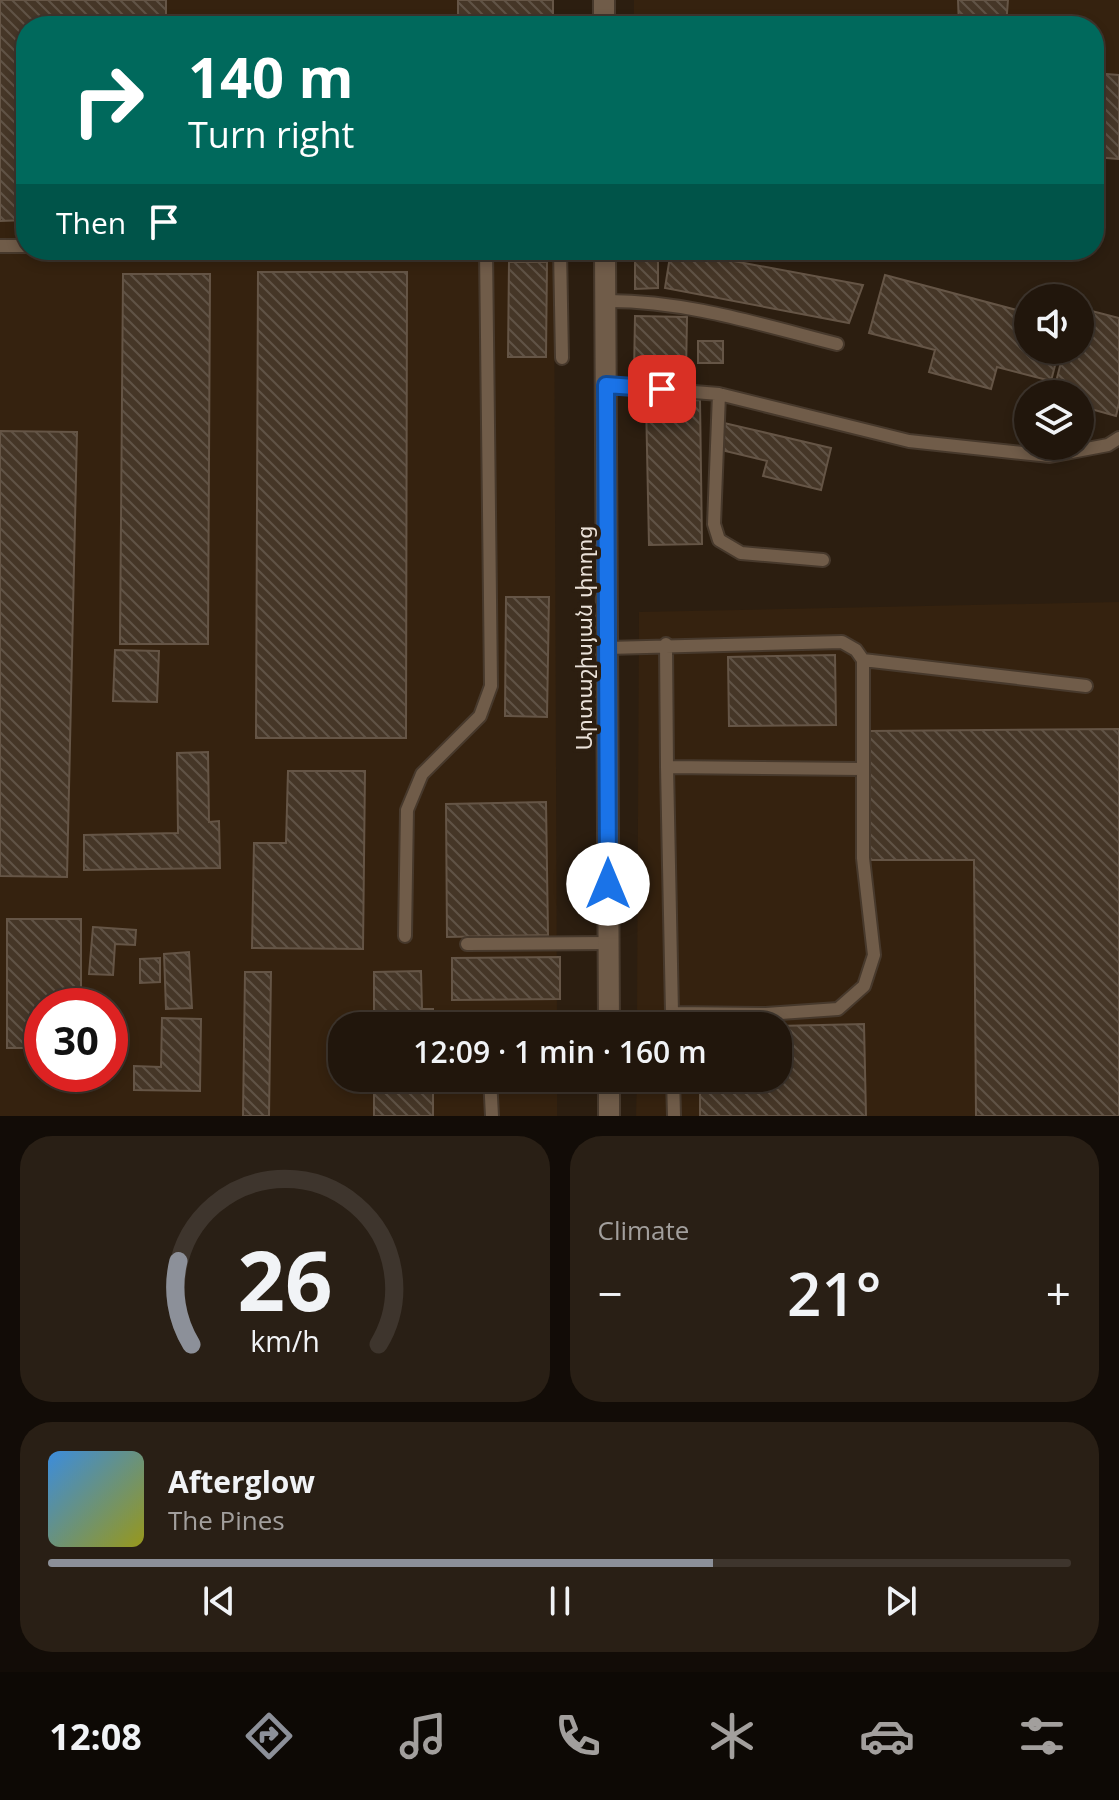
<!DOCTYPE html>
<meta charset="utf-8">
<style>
:root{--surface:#21160c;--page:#291f15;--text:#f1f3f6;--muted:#a29f9d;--line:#3e352d;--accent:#8c9099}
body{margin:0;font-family:"Open Sans","Noto Sans Armenian",sans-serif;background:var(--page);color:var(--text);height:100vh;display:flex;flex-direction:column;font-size:30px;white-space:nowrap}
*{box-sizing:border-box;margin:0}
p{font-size:26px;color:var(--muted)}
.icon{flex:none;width:44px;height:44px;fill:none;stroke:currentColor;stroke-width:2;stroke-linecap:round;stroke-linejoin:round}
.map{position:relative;height:1116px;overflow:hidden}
.details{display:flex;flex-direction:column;gap:20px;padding:20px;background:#120c07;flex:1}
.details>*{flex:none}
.top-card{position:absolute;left:16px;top:16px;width:1088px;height:244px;border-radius:32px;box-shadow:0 4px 12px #0003,0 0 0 2px var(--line);background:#00695c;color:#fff;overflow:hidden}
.tools{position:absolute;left:1014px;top:284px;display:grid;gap:16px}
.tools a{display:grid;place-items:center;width:80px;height:80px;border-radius:50%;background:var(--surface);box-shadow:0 4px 12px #0003,0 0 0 2px var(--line);font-size:40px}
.speed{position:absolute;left:24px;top:988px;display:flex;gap:16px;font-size:40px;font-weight:700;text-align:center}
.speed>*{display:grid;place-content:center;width:104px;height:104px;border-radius:50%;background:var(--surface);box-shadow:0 4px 12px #0003,0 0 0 2px var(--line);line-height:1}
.speed .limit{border:12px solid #d22;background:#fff;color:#111}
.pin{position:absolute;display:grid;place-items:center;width:68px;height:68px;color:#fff;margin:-34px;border-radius:16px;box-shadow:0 4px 12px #0006}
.me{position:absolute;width:88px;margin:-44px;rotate:0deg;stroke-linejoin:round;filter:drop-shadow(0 0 6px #0008)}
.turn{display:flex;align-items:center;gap:28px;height:168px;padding:0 40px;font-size:36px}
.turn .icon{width:104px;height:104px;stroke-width:2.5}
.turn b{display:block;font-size:56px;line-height:68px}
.then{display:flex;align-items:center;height:76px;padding:0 40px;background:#0003;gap:16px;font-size:30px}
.big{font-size:60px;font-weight:600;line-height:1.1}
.details .card{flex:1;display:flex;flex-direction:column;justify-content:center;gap:12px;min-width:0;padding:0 28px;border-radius:32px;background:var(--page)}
.details .dial{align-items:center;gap:0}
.dial svg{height:208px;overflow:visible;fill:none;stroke:var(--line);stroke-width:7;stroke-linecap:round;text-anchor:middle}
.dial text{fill:var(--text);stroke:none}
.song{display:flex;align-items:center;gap:24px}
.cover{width:96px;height:96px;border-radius:12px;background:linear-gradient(135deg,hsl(210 70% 55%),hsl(60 70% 35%))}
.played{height:8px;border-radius:4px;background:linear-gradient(90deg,var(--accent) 65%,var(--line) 65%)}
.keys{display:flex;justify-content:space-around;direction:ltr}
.heat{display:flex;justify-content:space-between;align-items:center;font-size:44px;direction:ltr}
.details .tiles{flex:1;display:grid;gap:20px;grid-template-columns:1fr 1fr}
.card:last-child{grid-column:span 2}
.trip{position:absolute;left:328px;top:1012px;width:464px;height:80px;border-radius:32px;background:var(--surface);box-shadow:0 4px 12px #0003,0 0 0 2px var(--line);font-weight:600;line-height:80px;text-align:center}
.dock{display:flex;height:128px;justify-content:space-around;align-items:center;background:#0d0905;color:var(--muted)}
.dock .icon{width:56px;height:56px}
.dock .selected{color:var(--accent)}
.dock b{font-size:36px;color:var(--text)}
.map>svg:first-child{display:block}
</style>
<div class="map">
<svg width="1119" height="1116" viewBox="0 0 1119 1116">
<defs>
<pattern id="building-back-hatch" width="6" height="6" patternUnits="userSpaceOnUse" patternTransform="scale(2)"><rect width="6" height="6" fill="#453627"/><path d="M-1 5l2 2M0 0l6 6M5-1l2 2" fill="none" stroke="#605346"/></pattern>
</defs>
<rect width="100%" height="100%" fill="#2c1e10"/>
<path fill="#35220f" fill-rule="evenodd" d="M0 0H554V26H26V250H554L557 1026H342V1078H557V1116H0ZM42 1006H110V1074H42Z
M634 0H1119V159L1094 157V26H634Z
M1119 602V1116H636L637 1078H778V1026H637L639 612Z"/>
<path fill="url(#building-back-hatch)" stroke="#655546" stroke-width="2" d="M0 0H166V26H26V220L0 221Z
M458 0H553V26H458Z
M958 0H1008L1006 26H959Z
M1094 73 1119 75V159L1094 157Z
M635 250H658V288L635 289Z
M671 250H674L863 285 849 323 665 288Z
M509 262H547L546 357H508Z
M258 272H407L406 738H256Z
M123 274H210L208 644H120Z
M885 275 1028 313V350H1059L1051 381 997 367 991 389 929 372 935 350 869 333Z
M1080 308 1119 318V403L1116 416 1080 406V394H1053L1064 350H1080Z
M635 316 687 317 686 375 634 374Z
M698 341H723V363H698Z
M700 400 702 544 649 545 646 401Z
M724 423 831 448 821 490 763 476 767 461 717 449Z
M0 431 77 432 67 877 0 876Z
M506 597H549L547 717 505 716Z
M115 650 159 651 157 702 113 701Z
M835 655 836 725 729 726 728 657Z
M1119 729V1116H976L974 860H869V731Z
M208 752 209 822 219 821 220 868 84 870V835L178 833 177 753Z
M288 771H365L363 949 252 948 254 843H286Z
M546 802 548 935 447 937 446 804Z
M7 919H81V1006H42V1048H7Z
M93 927 136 930 135 945 115 944 113 975 89 974Z
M189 952 192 1008 166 1009 164 954Z
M560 957V999L452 1000V958Z
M160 958V982L140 983V959Z
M421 971 422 1009H433V1026H374V972Z
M245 972H271L269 1116H243Z
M162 1018 201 1019 200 1091 134 1090V1066L161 1067Z
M864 1024 866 1116H700V1078H778V1026Z
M374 1078H433V1116H374Z"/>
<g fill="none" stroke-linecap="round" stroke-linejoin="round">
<defs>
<path id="service" d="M0 246H26
M560 250 562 358
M605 301C684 300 762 325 837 344
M606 385 719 394 909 441 1050 456 1108 445 1119 438
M719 394 714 524 719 540 741 553 823 560
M666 644 667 767
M607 648 842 642 856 650 863 660V858L874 955 864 986 838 1009 766 1014 672 1013V1026
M863 660 1086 686
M405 936 407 810 422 774 480 716 491 686 486 250
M467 944 608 943
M672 1013 667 767 862 769
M510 1026 561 1019 609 1020
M490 1078 492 1116
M673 1078 674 1116"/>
<path id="minor" d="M604 0V26
M605 250 609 1026
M609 1078V1116"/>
</defs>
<use href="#service" stroke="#47392c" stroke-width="16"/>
<use href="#minor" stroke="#47392c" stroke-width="24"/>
<use href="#service" stroke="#705c49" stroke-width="12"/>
<use href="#minor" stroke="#705c49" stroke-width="20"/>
</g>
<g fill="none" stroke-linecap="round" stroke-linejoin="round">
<defs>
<path id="route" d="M608 884 606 385 662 389"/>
</defs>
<use href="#route" stroke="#114b97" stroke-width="20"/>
<use href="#route" stroke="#1a73e8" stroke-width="14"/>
</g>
<g text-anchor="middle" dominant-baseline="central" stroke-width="8" stroke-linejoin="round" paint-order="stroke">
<g font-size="22" fill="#ebe2d9" stroke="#2c1e10">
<text transform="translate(583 638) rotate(-90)">Արտաշիսյան փողոց</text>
</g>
</g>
</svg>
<div class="tools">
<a><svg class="icon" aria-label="sound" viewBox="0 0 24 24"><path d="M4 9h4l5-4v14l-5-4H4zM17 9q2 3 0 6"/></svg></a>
<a><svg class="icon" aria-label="layers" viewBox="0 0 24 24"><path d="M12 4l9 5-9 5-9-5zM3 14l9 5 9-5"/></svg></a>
</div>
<div class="speed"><div class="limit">30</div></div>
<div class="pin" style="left:662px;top:389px;background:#d93025"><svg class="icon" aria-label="arrive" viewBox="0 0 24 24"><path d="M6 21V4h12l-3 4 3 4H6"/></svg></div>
<svg class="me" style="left:608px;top:884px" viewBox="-20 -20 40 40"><circle r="19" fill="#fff"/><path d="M0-13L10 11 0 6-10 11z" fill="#1a73e8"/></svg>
<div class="trip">12:09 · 1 min · 160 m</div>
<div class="top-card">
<div class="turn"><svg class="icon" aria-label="right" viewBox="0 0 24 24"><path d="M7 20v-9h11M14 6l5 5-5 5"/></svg><div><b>140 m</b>Turn right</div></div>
<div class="then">Then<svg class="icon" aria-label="arrive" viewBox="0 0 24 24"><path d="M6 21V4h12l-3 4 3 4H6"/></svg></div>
</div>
</div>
<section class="details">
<div class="tiles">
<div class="card dial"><svg viewBox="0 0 100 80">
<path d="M14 69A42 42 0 1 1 86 69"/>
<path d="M14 69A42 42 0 0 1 9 37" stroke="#8c9099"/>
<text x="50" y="56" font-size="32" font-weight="700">26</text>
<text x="50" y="72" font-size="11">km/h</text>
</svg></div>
<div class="card"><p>Climate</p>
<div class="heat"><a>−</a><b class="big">21°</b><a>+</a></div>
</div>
<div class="card">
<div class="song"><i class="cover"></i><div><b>Afterglow</b><p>The Pines</p></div></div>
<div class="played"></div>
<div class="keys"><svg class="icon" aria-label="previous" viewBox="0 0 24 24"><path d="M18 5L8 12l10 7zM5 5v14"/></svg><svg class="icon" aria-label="pause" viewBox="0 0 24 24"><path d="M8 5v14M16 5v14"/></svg><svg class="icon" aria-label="next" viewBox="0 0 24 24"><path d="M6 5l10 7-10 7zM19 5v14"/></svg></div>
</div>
</div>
</section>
<nav class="dock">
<b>12:08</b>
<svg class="icon selected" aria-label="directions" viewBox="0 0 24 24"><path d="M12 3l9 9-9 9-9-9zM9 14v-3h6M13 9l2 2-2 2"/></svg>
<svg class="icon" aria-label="music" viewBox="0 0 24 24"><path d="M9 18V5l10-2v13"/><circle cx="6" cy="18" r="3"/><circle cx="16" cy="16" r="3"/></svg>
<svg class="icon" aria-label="phone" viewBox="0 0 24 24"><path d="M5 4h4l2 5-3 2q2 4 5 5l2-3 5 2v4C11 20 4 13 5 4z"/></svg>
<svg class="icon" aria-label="climate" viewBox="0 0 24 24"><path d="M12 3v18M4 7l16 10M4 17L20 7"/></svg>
<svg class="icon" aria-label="car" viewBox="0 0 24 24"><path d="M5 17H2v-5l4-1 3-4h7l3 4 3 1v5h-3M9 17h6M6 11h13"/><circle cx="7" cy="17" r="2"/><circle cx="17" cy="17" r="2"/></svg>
<svg class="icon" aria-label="filters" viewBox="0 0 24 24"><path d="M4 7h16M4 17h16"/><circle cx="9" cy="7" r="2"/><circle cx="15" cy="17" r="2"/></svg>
</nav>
